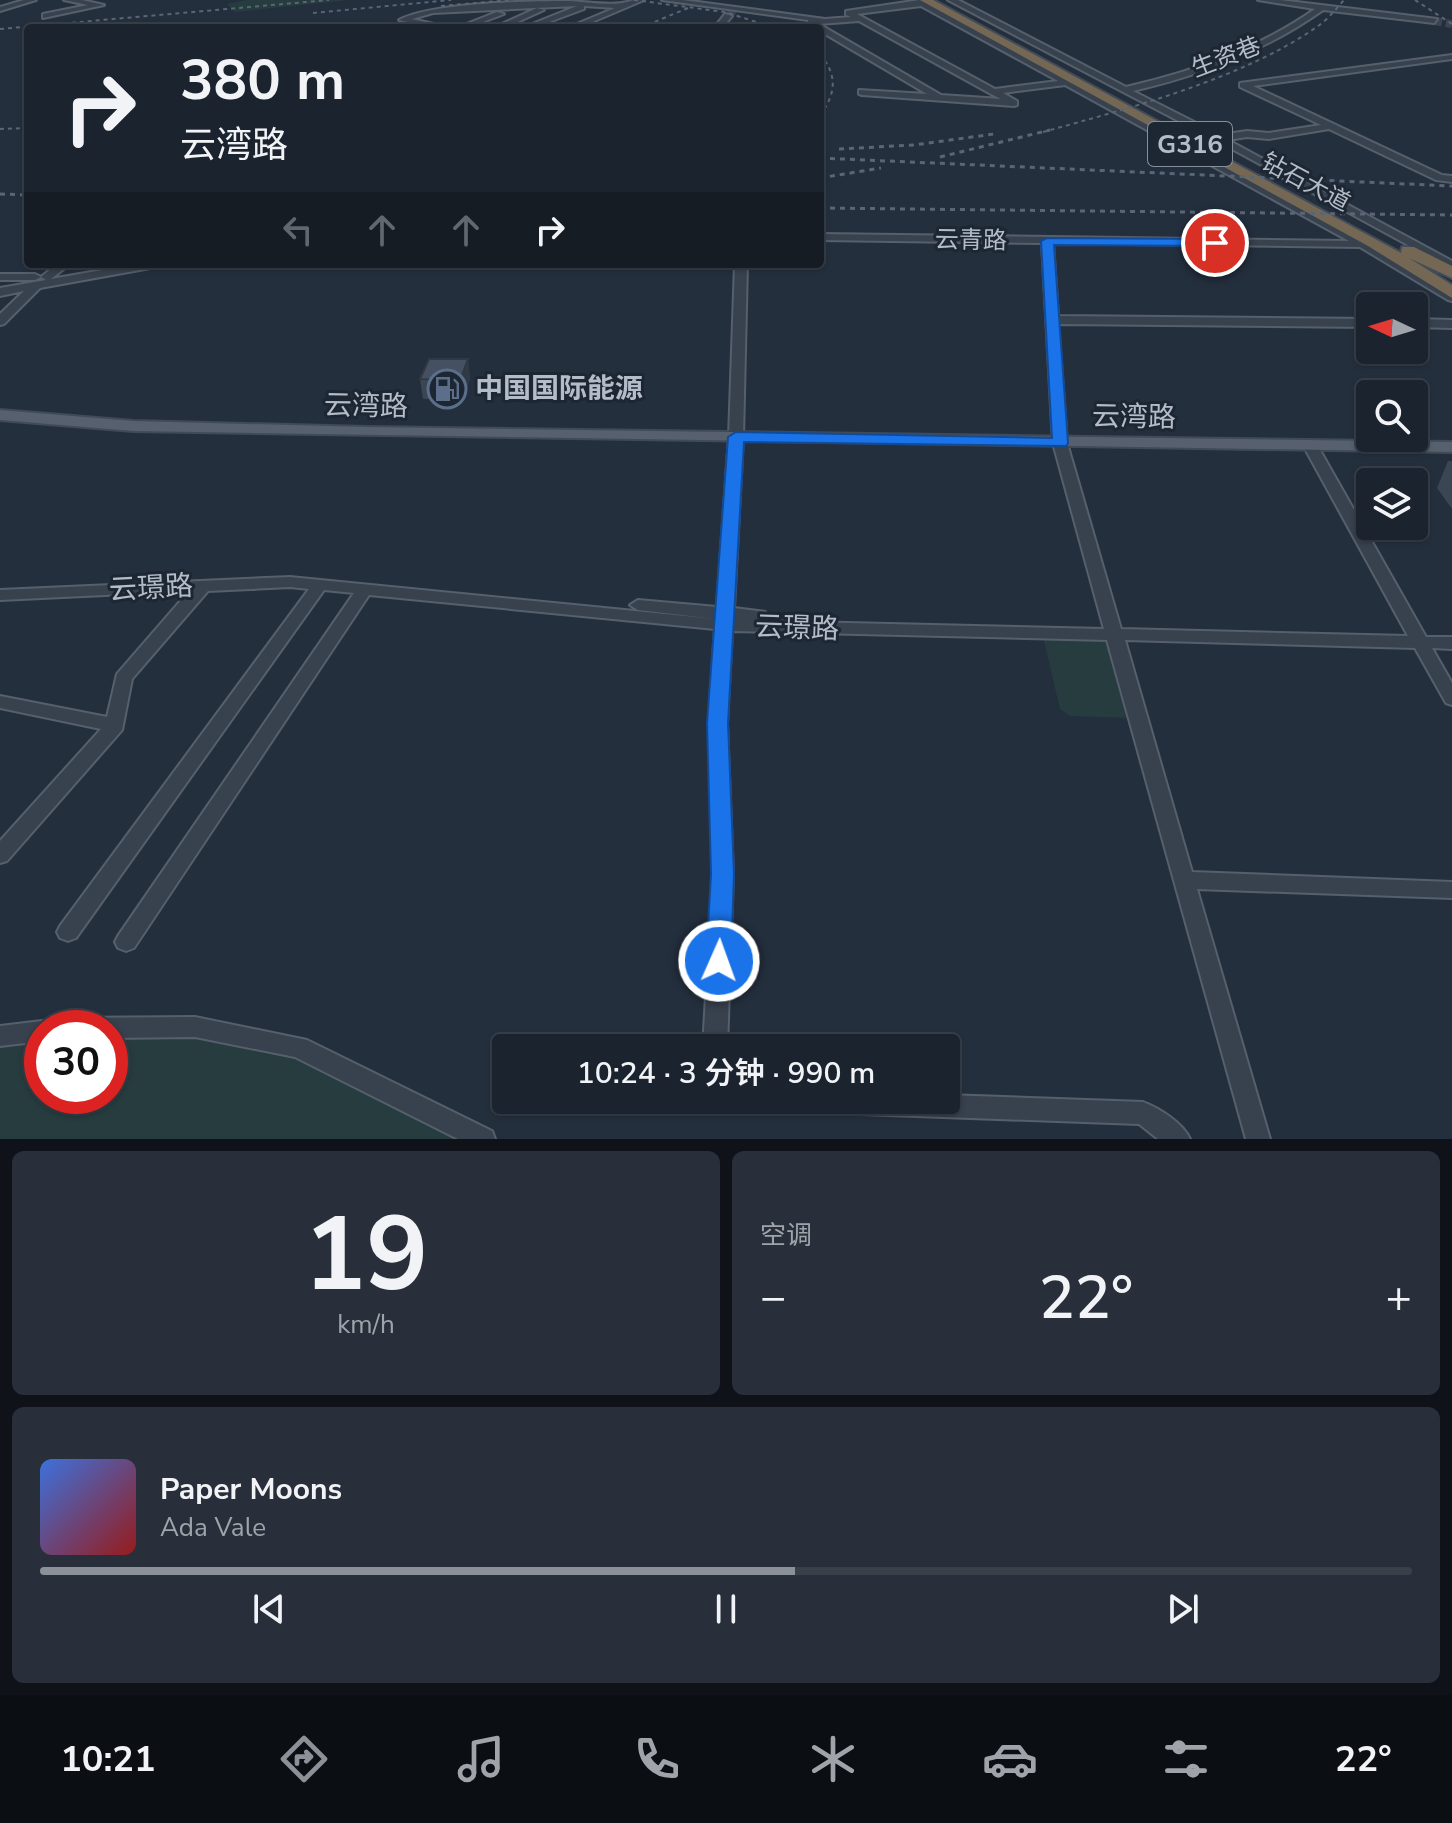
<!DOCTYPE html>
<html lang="zh">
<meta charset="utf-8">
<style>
:root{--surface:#1b232e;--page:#282f3a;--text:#f1f3f6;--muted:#a0a4aa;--line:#39404a;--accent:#8c9099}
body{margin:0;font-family:"Nunito Sans","Noto Sans SC",sans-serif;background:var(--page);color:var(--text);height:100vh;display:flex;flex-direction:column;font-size:30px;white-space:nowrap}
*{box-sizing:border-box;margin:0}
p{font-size:26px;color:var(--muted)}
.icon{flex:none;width:44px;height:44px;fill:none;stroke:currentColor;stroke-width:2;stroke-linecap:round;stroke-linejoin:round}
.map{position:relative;height:1139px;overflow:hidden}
.sheet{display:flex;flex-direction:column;gap:12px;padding:12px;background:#0f1319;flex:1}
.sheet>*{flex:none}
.guide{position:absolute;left:24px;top:24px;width:800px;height:244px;border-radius:8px;box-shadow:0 2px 6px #0004,0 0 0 2px var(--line);background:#1b232e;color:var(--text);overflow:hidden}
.needle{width:52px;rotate:274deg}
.controls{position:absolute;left:1356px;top:292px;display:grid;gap:16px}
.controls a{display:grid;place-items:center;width:72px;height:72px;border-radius:8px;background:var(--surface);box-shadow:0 2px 6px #0004,0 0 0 2px var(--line);font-size:40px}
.speed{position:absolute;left:24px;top:1010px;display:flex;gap:16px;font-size:40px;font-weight:700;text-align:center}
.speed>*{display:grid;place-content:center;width:104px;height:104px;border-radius:50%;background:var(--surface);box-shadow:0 2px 6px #0004,0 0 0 2px var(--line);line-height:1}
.speed .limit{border:12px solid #d22;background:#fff;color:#111}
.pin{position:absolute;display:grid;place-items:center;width:68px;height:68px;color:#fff;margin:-34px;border:4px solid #fff;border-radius:50%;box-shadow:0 2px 8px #0007}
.me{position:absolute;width:88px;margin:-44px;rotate:2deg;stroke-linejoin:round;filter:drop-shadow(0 0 6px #0008)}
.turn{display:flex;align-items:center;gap:28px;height:168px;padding:0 24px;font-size:36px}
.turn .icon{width:104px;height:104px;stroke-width:2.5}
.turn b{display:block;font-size:56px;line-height:68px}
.lanes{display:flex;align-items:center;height:76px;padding:0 24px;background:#0003;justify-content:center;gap:40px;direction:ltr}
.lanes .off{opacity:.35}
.big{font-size:60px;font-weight:600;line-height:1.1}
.sheet .tile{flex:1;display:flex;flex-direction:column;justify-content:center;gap:12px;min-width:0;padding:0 28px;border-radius:12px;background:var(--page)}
.sheet .dial{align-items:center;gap:0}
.dial b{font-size:104px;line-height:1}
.song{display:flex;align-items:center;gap:24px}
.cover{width:96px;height:96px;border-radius:12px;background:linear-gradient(135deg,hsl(220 70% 55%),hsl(0 70% 35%))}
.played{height:8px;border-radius:4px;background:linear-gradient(90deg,var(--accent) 55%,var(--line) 55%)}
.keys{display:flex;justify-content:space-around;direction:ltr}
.heat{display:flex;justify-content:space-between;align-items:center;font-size:44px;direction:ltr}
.sheet .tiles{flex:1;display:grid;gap:12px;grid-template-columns:1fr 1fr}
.tile:last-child{grid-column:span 2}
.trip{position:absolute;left:492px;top:1034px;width:468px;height:80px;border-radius:8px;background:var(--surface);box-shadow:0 2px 6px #0004,0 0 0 2px var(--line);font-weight:600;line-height:80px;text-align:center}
.menu{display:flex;height:128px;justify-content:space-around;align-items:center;background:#0b0e12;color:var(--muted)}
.menu .icon{width:56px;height:56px}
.menu .active{color:var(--accent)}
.menu b{font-size:36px;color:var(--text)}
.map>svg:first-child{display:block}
</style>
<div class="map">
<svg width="1452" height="1139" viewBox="0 0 1452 1139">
<rect width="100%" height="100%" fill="#242f3e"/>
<path fill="#263c3f" d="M247 0H349L235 12 227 4Z
M1049 637 1111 639 1133 718 1070 716 1060 709 1044 641Z
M195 1027 299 1047 483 1139H0V1036L42 1031V1096H110V1028Z"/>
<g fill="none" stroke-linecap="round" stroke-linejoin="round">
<path stroke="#3a4453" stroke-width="8" stroke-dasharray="8 4" stroke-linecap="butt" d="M728 16 734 10
M1434 21 1452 24"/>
<defs>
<path id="minor" d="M24 0H36L0 11V7Z
M64 0H82L104 5 43 18V14L88 5Z
M634 0H644L578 28H567L615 8 584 6V9L533 28H522L577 6 433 13 412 19 451 28H434L399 20C430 3 527 1 566 1 587 1 613 8 634 0Z
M662 0H683L825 19 851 17 846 15V11L920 0 1367 242 1452 292V301L1448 300 1360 247 1053 243 1058 316 1370 319V327L1058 324 1067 443 1121 629 1408 636 1303 445 1310 441 1317 445 1426 637H1452V649L1432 648 1452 683V705L1446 703 1415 648 1125 640 1192 872 1452 882V898L1197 889 1270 1139H1246L1107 640 732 631 727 723 733 874 727 1048H703L713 874 709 723 715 629 369 595 134 948 126 951 118 948 115 942 118 936 354 593 324 590 76 938 68 941 60 938 57 932 60 926 309 589 290 587 208 591 132 679 122 730 7 861 0 863V841L101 729 0 708V696L107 717 117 674 189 591 0 600V590L290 577 716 619 638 610 630 605 638 600 717 607 729 437 735 264H747L743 437 734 608 765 612 767 616 762 621 1104 629 1053 443 1042 243 820 240V234L1349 241 1065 85 1003 93 1017 101V105L1014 106 862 95 859 94V90L927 94 820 31V28L808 24V20ZM921 6 1058 81 995 89 857 14ZM859 21 991 94 1001 99 941 95 819 24Z
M948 0H958L1126 87C1194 71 1258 49 1315 9L1258 0H1280L1437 19 1434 23 1323 10C1265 51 1202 75 1133 91L1220 135 1247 131 1269 133 1321 125 1240 87V83L1452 55V59L1253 86 1442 175 1452 176V182L1436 180 1329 129 1269 139 1247 137 1228 140 1452 261V269L1232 149 1212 141 1211 138Z
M537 8 544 10 504 28H493Z
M497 12 504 14 467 28H456Z
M725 14 732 16 722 28H714Z
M57 264H70L51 279 137 264H162L156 267 40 288 4 324 0 325V314L24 291 0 296V288L46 280 41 277Z
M0 274H35L41 277 35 280H0Z
M1414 319 1452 320V328L1414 327Z
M195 1017 307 1040 492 1131 495 1139H458L295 1057 195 1037 110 1038V1028H42V1041L0 1046V1026L42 1021 51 1026 54 1021 62 1018Z
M946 1095 1143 1102C1159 1108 1183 1123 1190 1139H1158L1139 1124 778 1111 769 1108 766 1100H946Z"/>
<path id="major" d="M0 410 133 421 367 427 1452 442V452L133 431 0 420Z"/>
<path id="highway" d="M920 0H933L1401 253 1402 247H1414L1452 266V278L1409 258 1452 285V298L1368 246Z"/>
</defs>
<use href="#minor" stroke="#565f6c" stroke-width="4"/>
<use href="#major" stroke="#414a57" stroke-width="4"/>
<use href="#highway" stroke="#434c59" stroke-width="4"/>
<use href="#minor" fill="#38414e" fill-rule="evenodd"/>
<use href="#major" fill="#56606e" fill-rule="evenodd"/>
<use href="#highway" fill="#746855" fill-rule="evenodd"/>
<path stroke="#5a6575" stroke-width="2" stroke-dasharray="4 4" stroke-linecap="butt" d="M634 0 725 12 775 28
M1415 0 1452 24
M441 6 510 0
M313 13 451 0
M640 28 688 8
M0 29 329 0
M820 54C838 76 836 93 820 116
M0 129 28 128
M1043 132C1130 108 1245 78 1318 26 1328 19 1336 9 1344 0"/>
<path stroke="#5a6575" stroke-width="3" stroke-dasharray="5 5" stroke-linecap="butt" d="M839 149 914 145 994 134
M940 157 1050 130
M820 158 1452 186
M820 178 881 168
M0 194 28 195
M820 208 1452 215"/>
</g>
<path fill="#3b4654" d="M468 359 470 379 463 400 423 399 420 379Z
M1448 461H1452V509L1437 488Z"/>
<path fill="#303945" d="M468 359 470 379 463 400 460 380Z"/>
<path fill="#455162" stroke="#303945" stroke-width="2" d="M429 359H468L460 380 420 379Z"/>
<path fill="#1a73e8" stroke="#114b97" stroke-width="2" d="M1047 238 1215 239 1222 243 1215 246 1054 245 1068 443 1066 446 744 442 728 723 734 874 731 961 728 968 719 971 710 968 706 961 711 874 707 723 728 437 736 432 1052 438 1041 241Z"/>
<defs>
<symbol id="fuel-ring" viewBox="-11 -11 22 22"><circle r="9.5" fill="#1d2633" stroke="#5c6f8a" stroke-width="1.5"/><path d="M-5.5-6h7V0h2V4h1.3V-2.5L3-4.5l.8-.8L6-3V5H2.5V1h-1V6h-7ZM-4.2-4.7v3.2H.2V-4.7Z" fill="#5c6f8a"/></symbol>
</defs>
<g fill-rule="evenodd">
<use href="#fuel-ring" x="425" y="367" width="44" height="44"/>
</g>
<g text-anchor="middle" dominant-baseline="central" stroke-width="6" stroke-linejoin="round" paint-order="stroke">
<g font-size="24" fill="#b4bcc9" stroke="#1d2633">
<text transform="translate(1226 57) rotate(-21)">生资巷</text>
<text transform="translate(1306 182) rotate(28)">钻石大道</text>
<text transform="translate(971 240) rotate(1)">云青路</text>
</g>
<rect fill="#1d2633" stroke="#878f9c" stroke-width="2" x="1148" y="122" width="84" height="44" rx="6"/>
<g font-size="26" font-weight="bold" fill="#b4bcc9">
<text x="1190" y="144">G316</text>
</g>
<g font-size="28" font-weight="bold" fill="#b4bcc9" stroke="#1d2633" text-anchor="start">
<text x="475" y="389">中国国际能源</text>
</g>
<g font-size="28" fill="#b4bcc9" stroke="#1d2633">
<text transform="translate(366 406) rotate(1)">云湾路</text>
<text transform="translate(1134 417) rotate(1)">云湾路</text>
<text transform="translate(151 588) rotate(-3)">云璟路</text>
<text transform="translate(797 628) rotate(2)">云璟路</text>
</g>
</g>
</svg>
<div class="controls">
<a><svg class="needle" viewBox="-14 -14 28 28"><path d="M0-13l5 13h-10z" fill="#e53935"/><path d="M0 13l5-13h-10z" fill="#a0a4aa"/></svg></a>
<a><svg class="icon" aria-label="search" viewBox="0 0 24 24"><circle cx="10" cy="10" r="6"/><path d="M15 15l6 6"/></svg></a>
<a><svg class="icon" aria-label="layers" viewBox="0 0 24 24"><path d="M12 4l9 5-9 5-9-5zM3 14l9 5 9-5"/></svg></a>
</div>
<div class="speed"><div class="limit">30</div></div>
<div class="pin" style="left:1215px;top:243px;background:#d93025"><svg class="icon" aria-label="arrive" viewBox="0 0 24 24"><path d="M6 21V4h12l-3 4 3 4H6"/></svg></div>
<svg class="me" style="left:719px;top:961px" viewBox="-20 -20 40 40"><circle r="17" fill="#1a73e8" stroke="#fff" stroke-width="3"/><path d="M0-11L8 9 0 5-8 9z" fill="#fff"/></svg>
<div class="trip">10:24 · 3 分钟 · 990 m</div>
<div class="guide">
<div class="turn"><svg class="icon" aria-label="right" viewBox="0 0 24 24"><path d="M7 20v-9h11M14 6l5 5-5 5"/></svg><div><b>380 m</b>云湾路</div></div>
<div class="lanes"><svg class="icon off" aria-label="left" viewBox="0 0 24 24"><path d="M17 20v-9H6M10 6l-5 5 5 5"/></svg><svg class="icon off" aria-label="ahead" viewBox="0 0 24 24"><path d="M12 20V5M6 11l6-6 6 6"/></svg><svg class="icon off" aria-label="ahead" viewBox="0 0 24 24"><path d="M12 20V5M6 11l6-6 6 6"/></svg><svg class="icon" aria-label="right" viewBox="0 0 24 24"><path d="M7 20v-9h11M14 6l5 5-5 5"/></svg></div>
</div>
</div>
<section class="sheet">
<div class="tiles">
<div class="tile dial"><b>19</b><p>km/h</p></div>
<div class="tile"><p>空调</p>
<div class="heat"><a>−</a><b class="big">22°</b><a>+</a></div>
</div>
<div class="tile">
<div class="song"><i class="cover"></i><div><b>Paper Moons</b><p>Ada Vale</p></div></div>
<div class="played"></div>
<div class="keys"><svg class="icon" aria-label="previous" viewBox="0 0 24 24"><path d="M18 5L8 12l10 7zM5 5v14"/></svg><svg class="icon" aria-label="pause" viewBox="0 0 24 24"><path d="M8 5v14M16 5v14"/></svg><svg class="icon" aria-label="next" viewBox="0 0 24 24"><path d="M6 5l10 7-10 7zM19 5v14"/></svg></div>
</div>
</div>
</section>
<nav class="menu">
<b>10:21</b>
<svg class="icon active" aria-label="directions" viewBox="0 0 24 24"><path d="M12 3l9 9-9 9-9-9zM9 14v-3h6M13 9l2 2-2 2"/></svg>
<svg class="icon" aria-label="music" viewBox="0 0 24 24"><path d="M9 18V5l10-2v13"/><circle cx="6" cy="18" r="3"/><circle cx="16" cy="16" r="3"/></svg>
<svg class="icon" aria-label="phone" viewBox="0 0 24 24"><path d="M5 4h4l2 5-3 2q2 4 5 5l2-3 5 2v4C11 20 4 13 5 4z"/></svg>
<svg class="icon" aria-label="climate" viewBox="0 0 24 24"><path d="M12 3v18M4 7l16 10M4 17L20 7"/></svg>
<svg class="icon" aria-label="car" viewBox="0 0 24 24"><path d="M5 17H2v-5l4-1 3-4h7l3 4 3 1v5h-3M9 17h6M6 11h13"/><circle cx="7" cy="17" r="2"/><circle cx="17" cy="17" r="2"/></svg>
<svg class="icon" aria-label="filters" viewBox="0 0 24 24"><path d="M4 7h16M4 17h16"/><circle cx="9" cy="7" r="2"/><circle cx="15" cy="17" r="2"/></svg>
<b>22°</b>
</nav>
